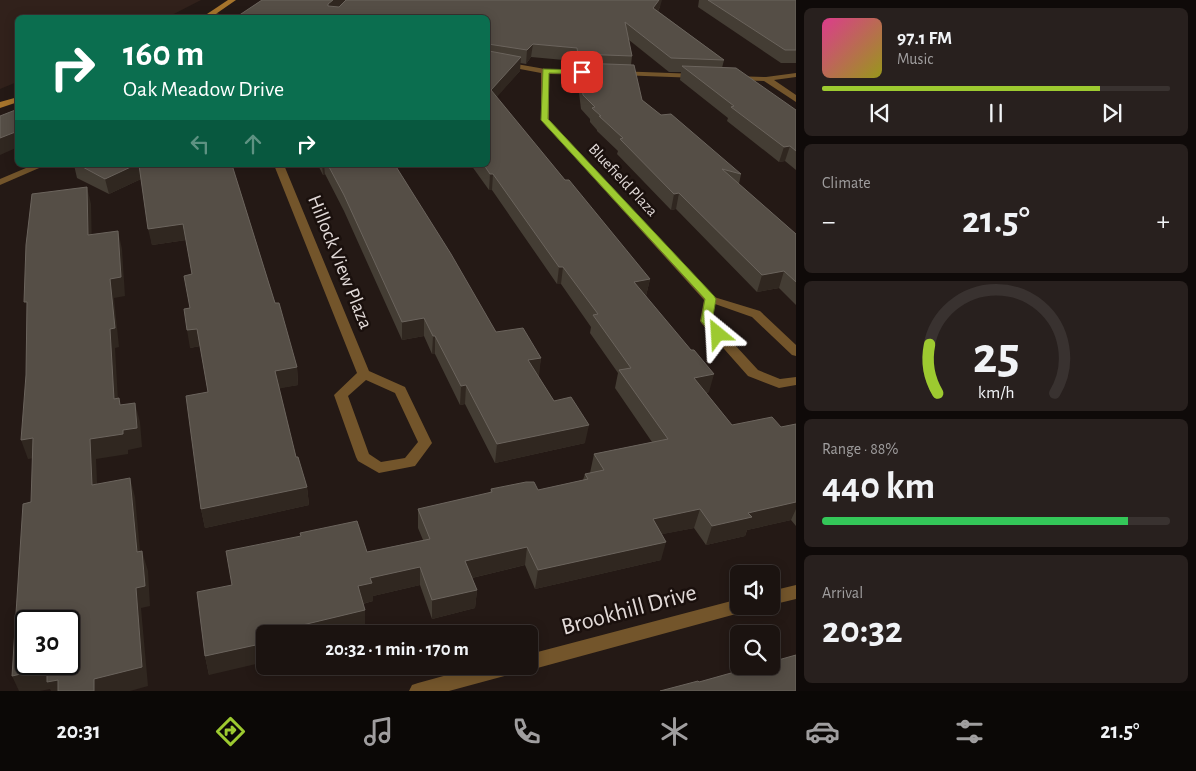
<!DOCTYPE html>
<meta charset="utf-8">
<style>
:root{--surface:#1b1310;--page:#28201e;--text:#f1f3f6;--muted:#a09e9f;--line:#393230;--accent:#9dca30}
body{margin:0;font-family:"Alegreya Sans",sans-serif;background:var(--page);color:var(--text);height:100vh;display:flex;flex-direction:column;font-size:19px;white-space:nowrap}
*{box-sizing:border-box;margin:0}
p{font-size:16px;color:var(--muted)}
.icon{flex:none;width:28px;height:28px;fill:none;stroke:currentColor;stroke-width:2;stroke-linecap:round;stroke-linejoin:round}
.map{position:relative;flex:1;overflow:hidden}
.details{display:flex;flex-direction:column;gap:8px;padding:8px;background:#0f0a09;width:400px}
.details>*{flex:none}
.guide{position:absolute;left:15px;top:15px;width:475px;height:152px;border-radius:8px;box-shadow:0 2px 12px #0003,0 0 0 1px var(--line);background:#0b6e4f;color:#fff;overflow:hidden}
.fabs{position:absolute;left:730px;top:565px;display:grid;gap:10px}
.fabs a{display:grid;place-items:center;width:50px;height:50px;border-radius:8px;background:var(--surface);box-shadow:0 2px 12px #0003,0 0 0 1px var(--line);font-size:25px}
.speed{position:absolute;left:15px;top:610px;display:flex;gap:10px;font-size:25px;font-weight:700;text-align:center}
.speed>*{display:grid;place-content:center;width:65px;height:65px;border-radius:50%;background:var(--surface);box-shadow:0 2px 12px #0003,0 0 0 1px var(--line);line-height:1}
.speed .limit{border:2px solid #111;border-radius:8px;background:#fff;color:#111}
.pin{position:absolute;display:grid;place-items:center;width:42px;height:42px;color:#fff;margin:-21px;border-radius:10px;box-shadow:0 2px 8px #0006}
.me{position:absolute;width:55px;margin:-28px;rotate:333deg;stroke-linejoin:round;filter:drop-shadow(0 0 4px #0008)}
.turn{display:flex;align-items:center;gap:18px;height:105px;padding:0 25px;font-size:22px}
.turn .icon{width:65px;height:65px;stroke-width:2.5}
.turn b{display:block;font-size:35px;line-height:42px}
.lanes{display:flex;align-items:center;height:48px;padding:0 25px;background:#0003;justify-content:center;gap:25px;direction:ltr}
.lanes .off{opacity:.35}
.big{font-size:38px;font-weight:700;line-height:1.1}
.details .tile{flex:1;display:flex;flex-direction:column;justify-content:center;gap:8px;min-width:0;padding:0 18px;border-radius:8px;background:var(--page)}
.details .dial{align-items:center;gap:0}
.dial svg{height:130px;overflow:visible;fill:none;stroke:var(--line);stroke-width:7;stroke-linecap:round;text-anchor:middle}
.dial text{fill:var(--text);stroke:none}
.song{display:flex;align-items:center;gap:15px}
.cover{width:60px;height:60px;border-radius:8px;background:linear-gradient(135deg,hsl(330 70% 55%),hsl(60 70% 35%))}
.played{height:5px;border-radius:2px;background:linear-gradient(90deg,var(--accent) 80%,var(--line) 80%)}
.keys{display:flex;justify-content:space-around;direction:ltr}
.heat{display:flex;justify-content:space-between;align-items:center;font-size:28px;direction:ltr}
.charge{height:8px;border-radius:4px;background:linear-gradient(90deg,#34c759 88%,var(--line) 0)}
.trip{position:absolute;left:256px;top:625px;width:282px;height:50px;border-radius:8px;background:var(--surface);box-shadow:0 2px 12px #0003,0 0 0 1px var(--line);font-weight:700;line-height:50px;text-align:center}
.tab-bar{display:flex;height:80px;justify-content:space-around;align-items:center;background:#0b0806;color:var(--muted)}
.tab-bar .icon{width:35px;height:35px}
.tab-bar .current{color:var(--accent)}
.tab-bar b{font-size:22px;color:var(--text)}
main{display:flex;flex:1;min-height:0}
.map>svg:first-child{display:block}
</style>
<main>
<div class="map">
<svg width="796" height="691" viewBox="0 0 796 691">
<rect width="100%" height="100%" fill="#241915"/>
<path fill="#31211b" d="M0 0H201L168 17 18 18 17 82 0 89Z"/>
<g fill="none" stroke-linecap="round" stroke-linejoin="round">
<path fill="#73552b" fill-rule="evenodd" d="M211 12 232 17 233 18 209 15 208 14Z
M488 59 545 69 597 71V75H594L549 74V120L714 297 760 311 796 345V356L792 355 752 317 715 304 712 320 758 370 780 379 796 377V385L779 388 748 376 702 324 700 321 704 300 541 120V73L488 63Z
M616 71 697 74 701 76 697 78 619 75H616Z
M796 73V77L774 80 796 95V102L764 81 734 80 730 78 734 76 766 77Z
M33 165H46L0 185V179Z
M274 165H284L369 371 405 387 432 443 415 466 379 473 358 461 356 457 334 395 357 373ZM366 380 395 393 418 442 405 458 381 462 369 454 348 396Z
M796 585V599L771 605V591Z
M739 599V606H749L747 611 530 670 523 666H530V654Z
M480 666H521L518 672 512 674 449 691H409L412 685 418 683Z"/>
<path fill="#a6742c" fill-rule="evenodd" d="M228 0H236L210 18H201Z
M18 97V102L0 108V102Z"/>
</g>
<path fill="#443d34" d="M699 0H796V63H781L698 7Z
M660 7 658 11 724 60 722 68 796 110V170L785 161 779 162 727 121 728 118 680 80 681 72H669L629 40 632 56 631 65 642 100 661 115 741 174 739 184 796 234V305L779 288 757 292 676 209 671 210 617 154 618 151 597 131V130L590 122V119L581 109 577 77 578 68H576L575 61 531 57 526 64 520 63V71L496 97 565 180 650 279 646 296 709 392 706 393 732 425 781 427 796 424V526L791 520 747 530 745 536 706 545 694 528 662 534 661 560 535 589 525 565 472 578 477 590 475 608 432 619 420 585 373 596V601L363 604 365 629 345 634H265L209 675 205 656 232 585 367 552 423 540 418 528V509L490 493 491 489 538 490 583 480 585 474 590 473 594 454 652 442 615 388 618 373 590 333 591 327 561 284H557L492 190H489L471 165H488V18Z
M74 165H232L275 303 297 367 298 385 279 388 296 457 307 487 309 505 205 528 201 509 208 392 200 346 190 348V308L192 274 186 240 152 245 141 179 109 194 77 178Z
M318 165H395L496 332 541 358 538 376 554 401 585 443 495 463 465 404 460 405 435 354H432L424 336 402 340 344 211 325 174 323 175Z"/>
<path fill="#302720" d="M333 0H348L329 18 328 4Z
M659 0H662L660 7 651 21 653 8Z
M533 44 531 57 526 64 527 50Z
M521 57 520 71 490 105 491 90Z
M18 131V147L0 155V138Z
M790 146 785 161 779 162 784 147Z
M135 165H139L141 179 109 194 105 179Z
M322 165H324L325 174 323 175Z
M490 174H493L492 190H489Z
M87 187 91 204 92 253 88 235Z
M679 193 676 209 671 210 674 194Z
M183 224 186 240 152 245 148 229Z
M118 231 122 249 125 296 114 298 119 347 115 348 119 418 114 399 110 329V279Z
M559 267H563L561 284H557Z
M784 271 779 288 757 292 762 275Z
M650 279 646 296 634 282Z
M424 318V336L402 340V322Z
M197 329 200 346 190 348 187 330Z
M433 336H435V354H432Z
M541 358 539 376 526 378 528 360Z
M297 367 298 385 277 389 275 371Z
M714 374 709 392 689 396 694 378Z
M466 385 465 404 460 405 461 386Z
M135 403 140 422 142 447 128 450V454L96 459 98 505 92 485 90 439 123 430Z
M589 425 585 443 495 463 497 444Z
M33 438 40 457 28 459 21 440Z
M130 478 135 497 142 572 137 552Z
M307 487 309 505 205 528 201 509Z
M796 502V509L791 520 747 530 745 536 706 545 712 526 748 513Z
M700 509 694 528 648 537 653 519Z
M666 542 661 560 535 589 538 570Z
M527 547 525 565 463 580 465 561Z
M142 551 148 571 150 606 141 608 148 686 130 691H94V679L136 588Z
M420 567V585L373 596V601L358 605V586L370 578Z
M477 590 475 608 432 619V600Z
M365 610V629L345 634H286V629Z
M265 643V662L209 675 205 656Z
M47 668 58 680 62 691H51L50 689 40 691H19L12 676Z"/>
<path fill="#554e46" stroke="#6b645d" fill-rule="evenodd" d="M262 0H333L328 4V6L339 7 346 0H659L653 8 724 60 671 58 625 22 632 56 578 54 577 48 533 44 527 50 488 44 489 51 521 57 491 90 565 180H569L650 279 634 282 691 350H694L714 374 694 378 732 425 772 417 781 427 796 424V502L748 513 752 517 712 526 700 509 653 519 666 542 538 570 527 547 465 561 477 590 432 600 420 567 370 578 372 583 358 586 365 610 286 629 287 634H265V643L205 656 197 592 232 585 226 551 301 536 300 533 357 521 367 552 430 539 418 509 492 492 491 489 526 482H534L538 490 588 479 585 474 604 470 594 454 668 439 619 370 631 368 593 315 598 314 563 267H559L493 174H490L484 165H488V18H235Z
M708 0H796V50H785Z
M579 63 634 65 642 100 661 115 671 114 741 174 722 169 796 234V282L784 271 762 275 679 193 674 194 620 139 623 138 599 116H601L592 108 595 107 583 95Z
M682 66 736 68 796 110V151L790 146 784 147 731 107 734 106Z
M18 109V131L0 138V116Z
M79 165H135L105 179Z
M139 165H232L275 303H279L297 367 275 371 296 457H298L307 487 201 509 186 396 208 392 197 329 187 330 184 309 190 308 184 276 192 274 183 224 148 229Z
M328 165H395L451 254 496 332 523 328 541 358 528 360 554 401 571 397 589 425 497 444 466 385 461 386 435 336H433L424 318 402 322 344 195Z
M87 187 88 235 118 231 121 277 110 279 115 328 110 329 114 399 119 398 120 405 135 403 137 428 123 430V434L90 439 92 485 130 478 137 552 142 551 145 586 136 588 142 667 94 679V691H58V680L47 682V668L12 676 23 504 31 502 33 438 21 440 26 375 27 302H24L26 245 32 194ZM26 621H69V664H26Z
M796 655V691H660L698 681 699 682 756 666H771V662Z"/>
<path fill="#9dca30" stroke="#66831f" d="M543 69 582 70 586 72 582 74 549 73 548 119 714 296 716 299 712 321 724 334 722 337H714L701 321 705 299 541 120Z"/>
<g text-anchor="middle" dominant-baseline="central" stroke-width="5" stroke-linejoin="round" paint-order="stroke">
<g font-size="16" fill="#e2dad8" stroke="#1a100d">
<text transform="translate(623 180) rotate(47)">Bluefield Plaza</text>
</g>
<g font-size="20" fill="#e2dad8" stroke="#1a100d">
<text transform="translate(340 262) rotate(68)">Hillock View Plaza</text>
</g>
<g font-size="24" fill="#e2dad8" stroke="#1a100d">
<text transform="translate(629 610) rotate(-15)">Brookhill Drive</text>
</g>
</g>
</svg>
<div class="fabs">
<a><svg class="icon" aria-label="sound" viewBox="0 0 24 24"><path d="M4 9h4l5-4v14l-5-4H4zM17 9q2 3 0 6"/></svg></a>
<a><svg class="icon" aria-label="search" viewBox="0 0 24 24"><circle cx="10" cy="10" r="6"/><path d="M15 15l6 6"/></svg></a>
</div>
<div class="speed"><div class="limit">30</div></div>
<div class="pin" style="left:582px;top:72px;background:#d93025"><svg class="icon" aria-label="arrive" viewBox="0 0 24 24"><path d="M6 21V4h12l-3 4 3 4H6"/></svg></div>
<svg class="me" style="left:718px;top:334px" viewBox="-20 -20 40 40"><path d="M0-17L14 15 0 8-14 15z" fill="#9dca30" stroke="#fff" stroke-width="4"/></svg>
<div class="trip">20:32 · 1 min · 170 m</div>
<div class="guide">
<div class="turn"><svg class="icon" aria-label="right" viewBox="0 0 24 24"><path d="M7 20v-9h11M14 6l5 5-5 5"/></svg><div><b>160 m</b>Oak Meadow Drive</div></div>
<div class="lanes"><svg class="icon off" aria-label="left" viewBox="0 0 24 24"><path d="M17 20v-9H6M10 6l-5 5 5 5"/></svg><svg class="icon off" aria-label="ahead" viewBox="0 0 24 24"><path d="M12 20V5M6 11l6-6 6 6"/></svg><svg class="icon" aria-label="right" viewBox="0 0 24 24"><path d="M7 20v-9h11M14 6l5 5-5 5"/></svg></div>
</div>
</div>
<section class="details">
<div class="tile">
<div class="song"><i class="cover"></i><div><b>97.1 FM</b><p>Music</p></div></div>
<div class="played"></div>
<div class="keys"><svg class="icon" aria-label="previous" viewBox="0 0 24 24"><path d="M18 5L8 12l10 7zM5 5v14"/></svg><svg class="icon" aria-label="pause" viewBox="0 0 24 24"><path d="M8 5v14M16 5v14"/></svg><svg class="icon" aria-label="next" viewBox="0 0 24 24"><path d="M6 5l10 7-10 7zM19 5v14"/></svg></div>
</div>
<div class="tile"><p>Climate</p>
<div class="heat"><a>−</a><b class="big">21.5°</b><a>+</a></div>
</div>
<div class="tile dial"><svg viewBox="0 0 100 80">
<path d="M14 69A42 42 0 1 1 86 69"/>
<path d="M14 69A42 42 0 0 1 9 39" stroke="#9dca30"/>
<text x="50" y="56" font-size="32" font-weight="700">25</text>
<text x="50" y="72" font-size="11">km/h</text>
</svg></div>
<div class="tile"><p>Range · 88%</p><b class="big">440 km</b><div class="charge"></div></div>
<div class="tile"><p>Arrival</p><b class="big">20:32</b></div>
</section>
</main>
<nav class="tab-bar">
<b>20:31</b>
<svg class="icon current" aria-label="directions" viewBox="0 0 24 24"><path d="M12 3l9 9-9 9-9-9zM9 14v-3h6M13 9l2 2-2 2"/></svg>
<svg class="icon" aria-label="music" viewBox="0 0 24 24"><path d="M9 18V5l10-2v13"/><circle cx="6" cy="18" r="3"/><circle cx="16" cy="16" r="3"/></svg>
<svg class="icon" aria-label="phone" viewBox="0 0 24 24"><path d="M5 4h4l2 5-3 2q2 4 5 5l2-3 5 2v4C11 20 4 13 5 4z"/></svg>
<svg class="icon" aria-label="climate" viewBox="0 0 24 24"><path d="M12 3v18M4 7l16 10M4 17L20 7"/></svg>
<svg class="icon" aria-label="car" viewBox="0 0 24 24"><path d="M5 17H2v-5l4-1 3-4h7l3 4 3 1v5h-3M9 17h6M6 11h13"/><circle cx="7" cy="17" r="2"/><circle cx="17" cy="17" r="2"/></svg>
<svg class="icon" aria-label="filters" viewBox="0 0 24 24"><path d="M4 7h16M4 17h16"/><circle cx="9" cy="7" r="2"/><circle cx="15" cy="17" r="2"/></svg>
<b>21.5°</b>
</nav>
